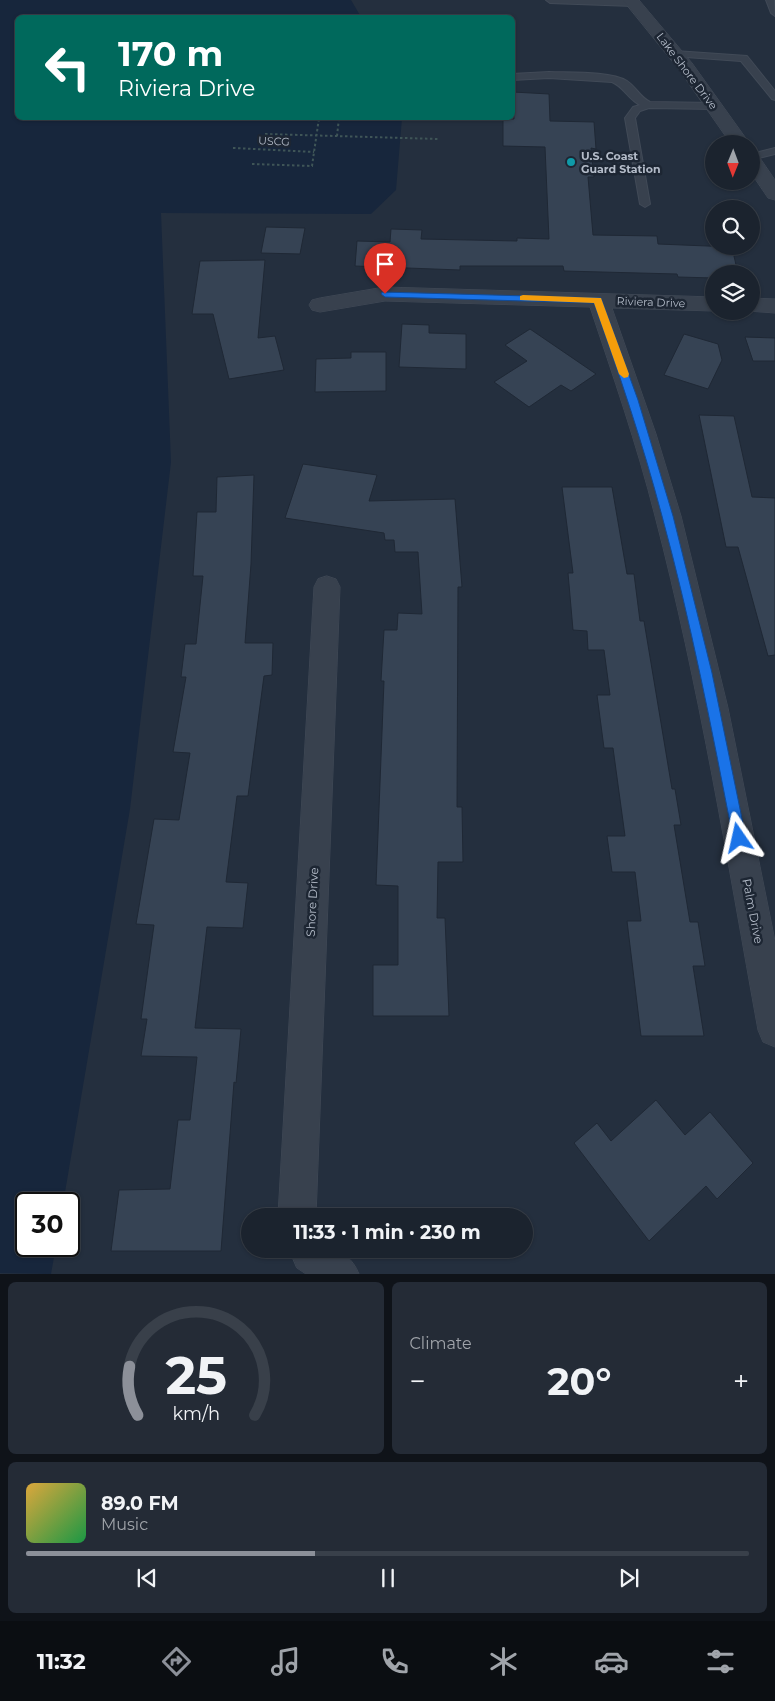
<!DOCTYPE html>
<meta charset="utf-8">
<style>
:root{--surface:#1b232e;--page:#242b36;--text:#f1f3f6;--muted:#a0a4aa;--line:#39404a;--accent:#8c9099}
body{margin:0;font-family:Montserrat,sans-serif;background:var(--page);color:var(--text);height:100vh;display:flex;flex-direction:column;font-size:19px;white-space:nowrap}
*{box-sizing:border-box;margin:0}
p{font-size:16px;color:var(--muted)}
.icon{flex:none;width:28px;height:28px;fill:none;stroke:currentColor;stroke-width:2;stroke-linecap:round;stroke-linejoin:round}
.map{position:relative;height:1274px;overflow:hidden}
.sheet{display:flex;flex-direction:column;gap:8px;padding:8px;background:#0f1319;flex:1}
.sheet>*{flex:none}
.guide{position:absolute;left:15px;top:15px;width:500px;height:105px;border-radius:8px;box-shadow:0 1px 4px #0004,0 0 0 1px var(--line);background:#00695c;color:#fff;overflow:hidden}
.needle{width:32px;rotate:181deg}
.tools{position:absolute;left:705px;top:135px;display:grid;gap:10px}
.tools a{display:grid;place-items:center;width:55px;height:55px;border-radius:50%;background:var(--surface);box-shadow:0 1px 4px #0004,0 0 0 1px var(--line);font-size:25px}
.speed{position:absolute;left:15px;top:1192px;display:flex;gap:10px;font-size:25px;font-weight:700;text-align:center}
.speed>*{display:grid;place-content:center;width:65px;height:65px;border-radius:50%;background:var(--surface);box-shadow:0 1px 4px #0004,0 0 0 1px var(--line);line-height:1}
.speed .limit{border:2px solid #111;border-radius:8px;background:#fff;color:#111}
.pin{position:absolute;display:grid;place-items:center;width:42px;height:42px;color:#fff;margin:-51px -21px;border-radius:50% 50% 50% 0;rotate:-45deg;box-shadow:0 0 5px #0007}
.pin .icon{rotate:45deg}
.me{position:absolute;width:55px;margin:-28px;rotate:349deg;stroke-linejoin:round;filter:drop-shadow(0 0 4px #0008)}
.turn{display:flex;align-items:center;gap:18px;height:105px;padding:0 20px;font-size:22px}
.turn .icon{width:65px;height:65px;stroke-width:2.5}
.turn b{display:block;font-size:35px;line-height:42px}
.big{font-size:38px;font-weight:700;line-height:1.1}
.sheet .tile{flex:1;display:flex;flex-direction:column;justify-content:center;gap:8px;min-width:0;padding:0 18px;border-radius:8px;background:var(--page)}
.sheet .dial{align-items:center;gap:0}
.dial svg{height:130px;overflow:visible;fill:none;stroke:var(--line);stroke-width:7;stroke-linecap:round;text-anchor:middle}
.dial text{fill:var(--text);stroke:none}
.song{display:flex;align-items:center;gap:15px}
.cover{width:60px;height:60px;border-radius:8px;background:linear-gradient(135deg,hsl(40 70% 55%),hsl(140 70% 35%))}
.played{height:5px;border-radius:2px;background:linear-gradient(90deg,var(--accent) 40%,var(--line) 40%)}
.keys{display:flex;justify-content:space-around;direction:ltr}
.heat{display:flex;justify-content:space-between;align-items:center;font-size:28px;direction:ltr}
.sheet .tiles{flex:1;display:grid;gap:8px;grid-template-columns:1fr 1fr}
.tile:last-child{grid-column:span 2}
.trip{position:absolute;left:241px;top:1208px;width:292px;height:50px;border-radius:25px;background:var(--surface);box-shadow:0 1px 4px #0004,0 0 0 1px var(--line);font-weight:700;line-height:50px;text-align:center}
.tabs{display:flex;height:80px;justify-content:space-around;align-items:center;background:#0b0e12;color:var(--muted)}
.tabs .icon{width:35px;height:35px}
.tabs .selected{color:var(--accent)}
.tabs b{font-size:22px;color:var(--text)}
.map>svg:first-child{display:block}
</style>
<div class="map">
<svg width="775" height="1274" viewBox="0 0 775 1274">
<rect width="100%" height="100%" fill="#242f3e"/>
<path fill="#17263c" d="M0 0H351L361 17 18 18V118H402L396 190 371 214 161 213 171 462 130 809 63 1204H26V1246H56L51 1274 0 1273Z"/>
<path fill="#364354" stroke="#1f2835" d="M513 92 549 94 550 121 594 122 596 149 591 148 594 177H588L593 235 657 236 658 244 732 247 738 274H714V278L678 277 677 274 564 271 563 266H460V270L355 266 357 241 390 242 391 229 422 230 421 239 517 241V238L549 239 545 147 503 146V119H514Z
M266 227 305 228 300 254 261 253Z
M265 260 258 338 275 336 284 370 229 379 213 314H192L200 261Z
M402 324 429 325V333L466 334V369L399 367Z
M530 329 596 374 571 391 561 385 529 407 494 382 527 361 505 345Z
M684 334 718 344 722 360 708 389 664 375Z
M745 337 775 338V361H753Z
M351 352H386V391L315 392 316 359 351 358Z
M699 415 734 416 752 497 775 498V655L768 656 738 547H726Z
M303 464 377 475 369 501 455 499 462 587H458L457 807H462L463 862H438L437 918H445L449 1016H373V965H398V886L376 885 384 681H381L384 630H397L398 613 422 614 418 552H395L394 540H385L384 533 285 518Z
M254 475 251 564 245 643H273L272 675 264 676 248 796H237L226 882 248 883 243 928 207 927 195 1028 241 1029 236 1083 234 1082 221 1251H111L119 1190 170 1189 178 1120H190L197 1057 141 1056 147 1019H141L154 925 136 924 154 819 179 820 190 753 173 752 186 677H181L185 644H196L203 576H193L197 512H216L217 477Z
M562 487H612L627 574H634L640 621H644L672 789H675L681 825H674L690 922H698L705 966H693L704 1036H641L627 921H641L635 872H612L607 836H625L613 748H604L597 695H610L604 650H588L587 631 573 630 568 573H573Z
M656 1100 685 1135 710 1112 753 1163 717 1199 706 1186 649 1241 574 1143 597 1123 611 1141Z"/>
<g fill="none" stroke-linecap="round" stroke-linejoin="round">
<defs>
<path id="service" d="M546 0H623L637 3 633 6 550 3Z
M766 0H774L775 16 771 13Z
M675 51 747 56 775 91V100L772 99 741 61 672 56V52Z
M549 72C570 73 610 71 627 81 636 87 640 97 650 102L715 103 720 106 715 109 649 108 640 111 635 118 650 204 645 207 640 204 625 118 633 107 640 105C628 99 624 87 612 82L549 78 512 80V74Z
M775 148V154L751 160V154Z"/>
<path id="minor" d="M623 0H639L692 63 750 144H731L680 71Z
M751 153 758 155 775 180V200L768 198 751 173Z
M385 287 714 297V311L612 308 656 434 681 516 728 708 775 941V1047L763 1042 758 1030C727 858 699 685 655 516 637 445 613 376 590 307L385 301 320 312 312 310 309 305 312 300 320 298Z
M751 298 775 299V313L748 311H751Z
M327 576 336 579 340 587 316 1216H278L314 587 318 579Z
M289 1249C318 1247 346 1242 359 1274H306L297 1268Z"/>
</defs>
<use href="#service" stroke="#414a57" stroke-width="2"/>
<use href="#minor" stroke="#414a57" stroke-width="1"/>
<path stroke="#3f5557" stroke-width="2" stroke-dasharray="2.5 2.5" stroke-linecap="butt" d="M239 118 319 120
M265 134 439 139
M337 136 339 118
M233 148 314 152
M252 164 312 166 319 118"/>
<use href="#service" fill="#38414e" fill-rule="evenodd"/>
<use href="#minor" fill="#38414e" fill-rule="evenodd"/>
</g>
<path fill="#1a73e8" stroke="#114b97" d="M382 292 601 298 638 400 673 516 712 673 746 838 744 842 739 844 735 842 733 838C712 730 691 622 662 516 643 444 619 373 594 303L385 297 381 294Z"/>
<path fill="#f59e0b" d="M523 295 601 298 629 374 628 377 624 378 619 374 594 303 520 300V296Z"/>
<circle fill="#0f9aa8" stroke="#1d2633" stroke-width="2" cx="571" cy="162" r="5"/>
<g text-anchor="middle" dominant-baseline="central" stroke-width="5" stroke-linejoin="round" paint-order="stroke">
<g font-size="11" fill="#b4bcc9" stroke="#1d2633">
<text transform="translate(687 71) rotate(53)">Lake Shore Drive</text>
<text transform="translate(274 141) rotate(3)">USCG</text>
<text transform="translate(651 302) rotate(2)">Riviera Drive</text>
</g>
<g font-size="11" font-weight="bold" fill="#b4bcc9" stroke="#1d2633" text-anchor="start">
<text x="581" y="156">U.S. Coast<tspan x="581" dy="13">Guard Station</tspan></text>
</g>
<g font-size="12" fill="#b4bcc9" stroke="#1d2633">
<text transform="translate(312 902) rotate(-87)">Shore Drive</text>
<text transform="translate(753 911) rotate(79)">Palm Drive</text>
</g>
</g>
</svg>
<div class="tools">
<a><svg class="needle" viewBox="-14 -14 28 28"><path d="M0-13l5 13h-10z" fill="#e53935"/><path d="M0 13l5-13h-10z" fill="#a0a4aa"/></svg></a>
<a><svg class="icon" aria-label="search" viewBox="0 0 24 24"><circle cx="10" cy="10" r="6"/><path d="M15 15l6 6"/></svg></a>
<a><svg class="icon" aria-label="layers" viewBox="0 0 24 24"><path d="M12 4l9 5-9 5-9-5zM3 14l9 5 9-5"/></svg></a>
</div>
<div class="speed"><div class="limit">30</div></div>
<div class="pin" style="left:385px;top:294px;background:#d93025"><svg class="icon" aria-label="arrive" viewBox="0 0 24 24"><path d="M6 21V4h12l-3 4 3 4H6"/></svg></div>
<svg class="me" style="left:739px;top:838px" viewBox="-20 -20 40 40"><path d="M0-17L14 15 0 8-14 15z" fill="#1a73e8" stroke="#fff" stroke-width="4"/></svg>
<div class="trip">11:33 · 1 min · 230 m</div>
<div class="guide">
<div class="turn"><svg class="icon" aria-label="left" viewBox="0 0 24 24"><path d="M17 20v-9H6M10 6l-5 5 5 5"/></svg><div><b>170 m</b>Riviera Drive</div></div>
</div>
</div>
<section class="sheet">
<div class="tiles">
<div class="tile dial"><svg viewBox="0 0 100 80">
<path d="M14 69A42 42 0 1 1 86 69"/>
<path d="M14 69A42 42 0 0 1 9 39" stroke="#8c9099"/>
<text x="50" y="56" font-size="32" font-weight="700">25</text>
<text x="50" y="72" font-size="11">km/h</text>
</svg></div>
<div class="tile"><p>Climate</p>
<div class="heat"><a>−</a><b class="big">20°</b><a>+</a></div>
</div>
<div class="tile">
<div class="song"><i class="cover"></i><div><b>89.0 FM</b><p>Music</p></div></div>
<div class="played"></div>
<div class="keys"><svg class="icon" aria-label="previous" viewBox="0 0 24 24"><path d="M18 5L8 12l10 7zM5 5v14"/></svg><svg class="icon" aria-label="pause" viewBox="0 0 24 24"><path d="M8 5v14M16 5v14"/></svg><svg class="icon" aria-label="next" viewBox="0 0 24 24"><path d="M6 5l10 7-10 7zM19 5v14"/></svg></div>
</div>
</div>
</section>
<nav class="tabs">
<b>11:32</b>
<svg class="icon selected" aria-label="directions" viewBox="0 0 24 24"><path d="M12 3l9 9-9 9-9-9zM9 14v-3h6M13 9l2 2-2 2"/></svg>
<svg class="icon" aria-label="music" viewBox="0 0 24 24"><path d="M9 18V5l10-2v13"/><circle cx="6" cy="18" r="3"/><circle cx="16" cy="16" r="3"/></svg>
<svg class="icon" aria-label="phone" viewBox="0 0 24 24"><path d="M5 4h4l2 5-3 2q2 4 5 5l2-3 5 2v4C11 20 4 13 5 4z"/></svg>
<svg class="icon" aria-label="climate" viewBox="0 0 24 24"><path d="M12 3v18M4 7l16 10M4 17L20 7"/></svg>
<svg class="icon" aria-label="car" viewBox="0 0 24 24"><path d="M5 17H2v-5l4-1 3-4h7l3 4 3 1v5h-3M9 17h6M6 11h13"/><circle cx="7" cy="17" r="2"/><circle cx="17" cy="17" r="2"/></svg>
<svg class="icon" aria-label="filters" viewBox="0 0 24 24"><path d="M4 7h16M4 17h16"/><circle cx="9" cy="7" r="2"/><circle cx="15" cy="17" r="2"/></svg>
</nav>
